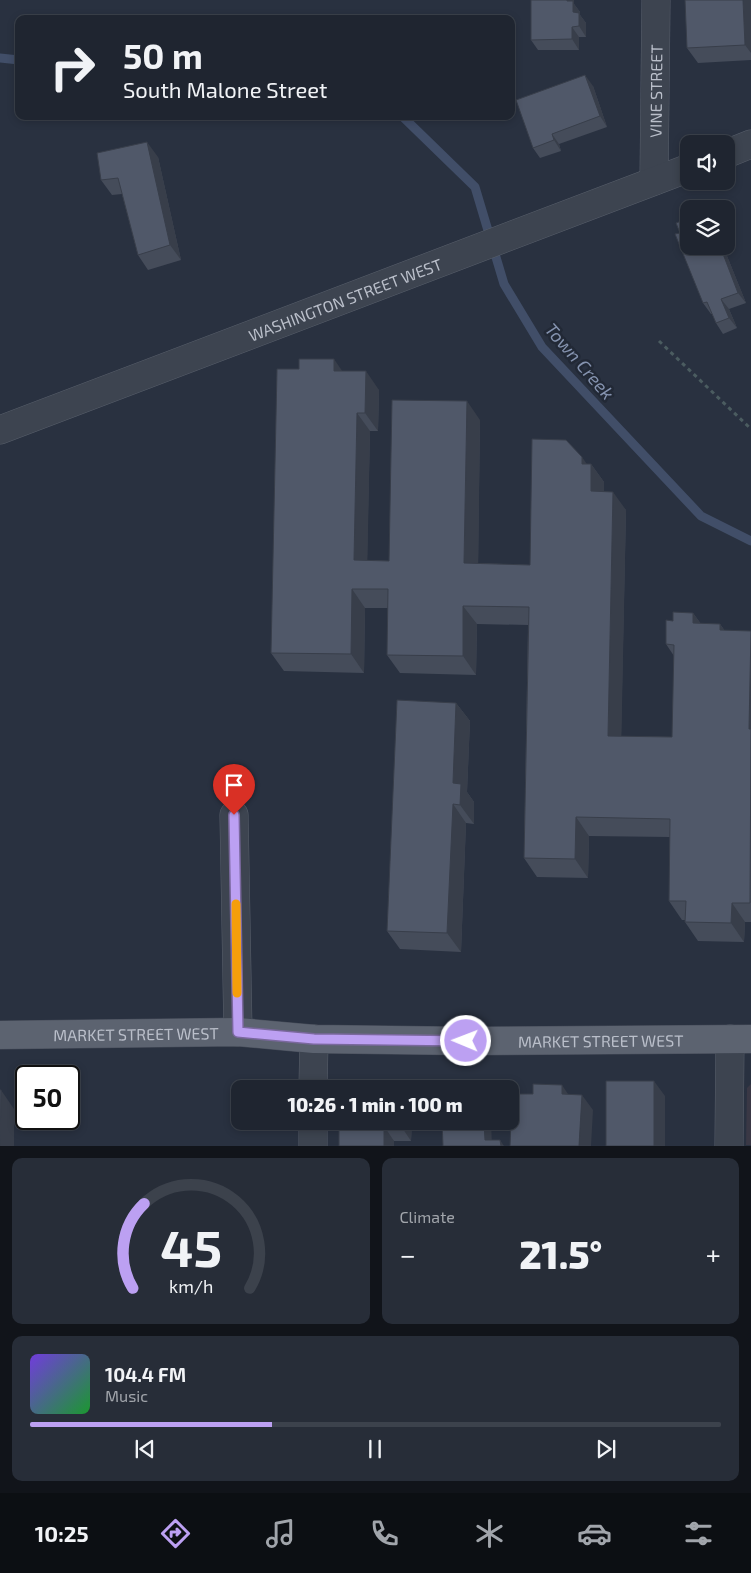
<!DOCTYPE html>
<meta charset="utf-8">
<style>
:root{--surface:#1f2530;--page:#272d38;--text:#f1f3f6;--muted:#a1a5ab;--line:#3c424c;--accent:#bca0f2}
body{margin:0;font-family:"Exo 2",sans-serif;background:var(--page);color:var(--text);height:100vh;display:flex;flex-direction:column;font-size:19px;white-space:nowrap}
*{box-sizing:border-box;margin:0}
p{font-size:16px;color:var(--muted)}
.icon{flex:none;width:28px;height:28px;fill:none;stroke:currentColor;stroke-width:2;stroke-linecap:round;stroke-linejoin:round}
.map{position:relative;height:1146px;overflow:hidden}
.drawer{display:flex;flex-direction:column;gap:12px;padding:12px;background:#11141a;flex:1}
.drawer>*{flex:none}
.hud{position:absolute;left:15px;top:15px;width:500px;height:105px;border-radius:10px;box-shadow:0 2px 8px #0003,0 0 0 1px var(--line);background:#1f2530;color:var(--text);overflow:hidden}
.fabs{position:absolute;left:680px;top:135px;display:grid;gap:10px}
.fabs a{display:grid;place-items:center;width:55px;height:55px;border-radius:10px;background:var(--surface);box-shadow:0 2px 8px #0003,0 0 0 1px var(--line);font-size:25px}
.speed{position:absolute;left:15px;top:1065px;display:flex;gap:10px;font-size:25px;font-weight:700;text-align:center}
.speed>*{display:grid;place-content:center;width:65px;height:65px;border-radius:50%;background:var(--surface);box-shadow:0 2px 8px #0003,0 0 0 1px var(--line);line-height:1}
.speed .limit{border:2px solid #111;border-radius:8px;background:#fff;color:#111}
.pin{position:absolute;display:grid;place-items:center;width:42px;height:42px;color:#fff;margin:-51px -21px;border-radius:50% 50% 50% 0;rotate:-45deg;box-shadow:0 0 5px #0007}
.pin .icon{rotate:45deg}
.me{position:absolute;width:55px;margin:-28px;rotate:271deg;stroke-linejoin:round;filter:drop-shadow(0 0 4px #0008)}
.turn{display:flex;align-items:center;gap:18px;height:105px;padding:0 25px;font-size:22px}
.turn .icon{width:65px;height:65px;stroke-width:2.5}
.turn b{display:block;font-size:35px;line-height:42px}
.big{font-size:38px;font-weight:800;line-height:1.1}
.drawer .card{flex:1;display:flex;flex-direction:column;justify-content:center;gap:8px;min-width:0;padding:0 18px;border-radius:10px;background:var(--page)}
.drawer .dial{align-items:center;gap:0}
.dial svg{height:130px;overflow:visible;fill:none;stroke:var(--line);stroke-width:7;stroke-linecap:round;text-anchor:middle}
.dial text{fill:var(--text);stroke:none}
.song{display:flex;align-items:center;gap:15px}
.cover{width:60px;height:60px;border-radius:8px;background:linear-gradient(135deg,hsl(260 70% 55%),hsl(130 70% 35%))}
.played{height:5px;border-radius:2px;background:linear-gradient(90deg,var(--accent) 35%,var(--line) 35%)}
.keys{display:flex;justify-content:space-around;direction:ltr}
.heat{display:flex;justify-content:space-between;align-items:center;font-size:28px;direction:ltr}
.drawer .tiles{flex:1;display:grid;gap:12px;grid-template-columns:1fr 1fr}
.card:last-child{grid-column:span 2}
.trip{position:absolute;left:231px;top:1080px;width:288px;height:50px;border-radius:10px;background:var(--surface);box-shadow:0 2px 8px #0003,0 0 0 1px var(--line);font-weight:800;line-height:50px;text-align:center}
.menu{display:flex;height:80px;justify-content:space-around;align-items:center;background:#0c0f13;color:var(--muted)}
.menu .icon{width:35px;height:35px}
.menu .selected{color:var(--accent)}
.menu b{font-size:22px;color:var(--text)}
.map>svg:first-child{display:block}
</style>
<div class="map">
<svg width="751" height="1146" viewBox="0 0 751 1146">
<rect width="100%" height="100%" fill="#293140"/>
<path fill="#3a3845" d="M751 1084V1145H746L747 1088Z"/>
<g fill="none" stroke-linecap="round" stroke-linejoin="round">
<path stroke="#414e68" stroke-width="9" d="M0 58 19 60
M402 116 475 187 504 284 542 347 701 516 751 541"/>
<defs>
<g id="minor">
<path d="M726 154 751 144"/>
<path id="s1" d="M654 181 656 0"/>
<path id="s2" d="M0 430 689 168"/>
<path d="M234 815 238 1032"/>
<path d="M313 1089 314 1039"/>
<path d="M313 1146V1121"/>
<path d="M729 1146 730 1039"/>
</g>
<g id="major">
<path id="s3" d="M0 1035 238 1032 314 1039 466 1041 751 1039"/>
</g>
</defs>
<use href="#minor" stroke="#585f6b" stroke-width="29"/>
<use href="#major" stroke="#474d5a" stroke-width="29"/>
<path stroke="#4b5c60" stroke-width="3" stroke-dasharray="4 4" stroke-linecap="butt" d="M659 341 751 429"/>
<use href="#minor" stroke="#3d4450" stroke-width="28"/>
<use href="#major" stroke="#5c6370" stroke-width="28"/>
</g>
<path fill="#454c5a" d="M531 0H574V4L580 12V15L586 23V37H579V50H538L531 40Z
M751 0V60L698 63 687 48Z
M593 86 607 127 559 144 561 151 540 158 533 148Z
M158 157 181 260 148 270 138 255 122 194 112 195 101 180Z
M689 246H723L746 303 729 309 737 328 723 334 716 323 712 314H711L703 303Z
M299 369 342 371 379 390 378 431H370L367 560 389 561 480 420 478 563 530 565 587 464H591L604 482V492L626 510 621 736 672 737 674 656 666 644 673 621 693 613 701 624H720L725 631H751V922H745L744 942 698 941 685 922V920H682L669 901 670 837 589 836 588 878 537 877 524 858 528 625 477 624 476 675 400 673 387 655 388 608H365L364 673 284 671 271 653Z
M456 703 470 721 467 792 474 802V824L466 823 461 952 400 949 387 931Z
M339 1121H412L411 1141H394Z"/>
<path fill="#383e4a" d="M567 0H574V4L580 12V15L586 23V37L579 26Z
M743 0H751V53L745 45Z
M572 27 579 37V50L572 39Z
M585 75 593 86 607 127 600 116Z
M552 134 559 144 561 151 554 140Z
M147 142 158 157 181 260 170 245Z
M720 246H723L746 303 738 293Z
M721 299 729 309 737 328 729 318Z
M334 359 347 378 334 371Z
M366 371 379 390 378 431 365 413Z
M467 401 480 420 478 582 464 563Z
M357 413 370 431 367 579 354 560Z
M582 457 591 470V464L604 482V510L591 491 582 464Z
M613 492 626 510 621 755 608 736Z
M352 589 365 608 364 673 351 654Z
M463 606 477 624 476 675 463 656Z
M693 613 706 631 693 623Z
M720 624 733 643 720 630Z
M751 647V731L749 729Z
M456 703 470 721 467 792 474 802V824L460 805 453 783Z
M453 804 466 823 461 952 447 933Z
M576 817 589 836 588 878 575 859Z
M732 903 745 922 744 942 731 923Z
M401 1080 408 1089H401Z
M654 1081 665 1096V1146H654Z
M562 1085 572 1100 562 1094Z
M1 1090 14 1109V1146H0Z
M582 1095 593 1110 591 1146H579Z
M401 1121H412L411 1141 401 1126Z
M484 1121H491L492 1146 485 1140Z
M384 1126 394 1141V1146H384Z
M500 1140 504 1146H501Z"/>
<path fill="#505869" stroke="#383e4a" d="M531 0H567V1H573V12L579 13V26L572 27V39L531 40Z
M685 0H743L745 45 687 48Z
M585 75 600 116 552 134 554 140 533 148 516 100Z
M147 142 170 245 138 255 118 178 101 180 97 153Z
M689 218V246H720L738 293 721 299 729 318 716 323 707 302 703 303 675 234 680 233 676 223Z
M299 359H334V371H366L365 413H357L354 560 389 561 392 400 467 401 464 563 530 565 532 439 566 440 582 457V464H591V491L613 492 608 736 672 737 674 645 666 644V620L673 621V612L693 613V623L720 624V630L751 631 749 729H751L750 903H732L731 923 685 922 686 901H669L670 819 576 817 575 859 524 858 529 607 463 606V656L387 655 388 589H352L351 654 271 653 277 369H299Z
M397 700 456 703 453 783 461 784 460 805 453 804 447 933 387 931Z
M339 1080H401V1089H339Z
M606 1081H654V1146H606Z
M533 1084 562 1085V1094L582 1095 579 1146H510L512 1094H533Z
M0 1090H1L0 1146Z
M339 1121H401V1126H384V1146H339Z
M442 1121H484L485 1140H500L501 1146H443Z"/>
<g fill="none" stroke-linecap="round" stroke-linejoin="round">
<defs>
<path id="route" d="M234 815 238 1032 314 1039 466 1041"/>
</defs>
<use href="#route" stroke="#7a689d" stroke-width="12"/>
<use href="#route" stroke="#bca0f2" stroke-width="9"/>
<path stroke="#f59e0b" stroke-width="9" d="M236 904 237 993"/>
</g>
<g text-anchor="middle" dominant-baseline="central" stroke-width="5" stroke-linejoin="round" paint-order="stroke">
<g font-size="16" fill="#babfca" stroke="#222936">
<text stroke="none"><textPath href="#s1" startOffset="90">VINE STREET</textPath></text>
<text stroke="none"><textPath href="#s2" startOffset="369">WASHINGTON STREET WEST</textPath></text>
<text stroke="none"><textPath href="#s3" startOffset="136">MARKET STREET WEST</textPath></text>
<text stroke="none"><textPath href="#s3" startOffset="601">MARKET STREET WEST</textPath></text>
</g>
<g font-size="18" font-style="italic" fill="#8593af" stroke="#222936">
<text transform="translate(580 361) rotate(49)">Town Creek</text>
</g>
</g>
</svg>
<div class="fabs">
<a><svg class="icon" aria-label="sound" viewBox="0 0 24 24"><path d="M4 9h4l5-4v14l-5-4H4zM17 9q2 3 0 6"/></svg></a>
<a><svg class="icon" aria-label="layers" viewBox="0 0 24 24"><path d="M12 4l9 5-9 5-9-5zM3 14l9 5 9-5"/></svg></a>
</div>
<div class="speed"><div class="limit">50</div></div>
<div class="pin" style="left:234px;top:815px;background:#d93025"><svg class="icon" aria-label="arrive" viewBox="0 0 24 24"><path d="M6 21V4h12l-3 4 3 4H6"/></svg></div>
<svg class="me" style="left:466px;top:1041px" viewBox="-20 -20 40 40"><circle r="17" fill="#bca0f2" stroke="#fff" stroke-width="3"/><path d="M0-11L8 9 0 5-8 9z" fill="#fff"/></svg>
<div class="trip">10:26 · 1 min · 100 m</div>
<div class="hud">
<div class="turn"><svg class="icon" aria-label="right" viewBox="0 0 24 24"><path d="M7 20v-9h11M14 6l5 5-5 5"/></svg><div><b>50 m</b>South Malone Street</div></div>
</div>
</div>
<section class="drawer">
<div class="tiles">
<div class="card dial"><svg viewBox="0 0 100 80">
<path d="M14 69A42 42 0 1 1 86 69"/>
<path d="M14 69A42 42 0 0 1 21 17" stroke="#bca0f2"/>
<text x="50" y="56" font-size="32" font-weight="700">45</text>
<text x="50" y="72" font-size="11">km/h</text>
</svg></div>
<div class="card"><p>Climate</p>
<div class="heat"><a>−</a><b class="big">21.5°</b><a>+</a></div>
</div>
<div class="card">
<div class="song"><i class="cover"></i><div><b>104.4 FM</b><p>Music</p></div></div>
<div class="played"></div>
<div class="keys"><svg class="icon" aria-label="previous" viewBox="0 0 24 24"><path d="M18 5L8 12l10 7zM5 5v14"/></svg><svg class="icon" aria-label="pause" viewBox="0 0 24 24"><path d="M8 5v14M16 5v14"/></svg><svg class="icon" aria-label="next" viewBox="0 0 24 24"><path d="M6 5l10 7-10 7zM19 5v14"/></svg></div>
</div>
</div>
</section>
<nav class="menu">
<b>10:25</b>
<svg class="icon selected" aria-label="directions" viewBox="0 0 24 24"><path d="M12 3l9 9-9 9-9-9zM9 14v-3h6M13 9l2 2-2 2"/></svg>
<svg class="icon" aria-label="music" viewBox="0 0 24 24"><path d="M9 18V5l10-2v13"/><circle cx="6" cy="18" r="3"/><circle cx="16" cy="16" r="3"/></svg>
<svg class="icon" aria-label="phone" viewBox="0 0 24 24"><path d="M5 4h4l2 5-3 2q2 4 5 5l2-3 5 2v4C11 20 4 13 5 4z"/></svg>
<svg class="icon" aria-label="climate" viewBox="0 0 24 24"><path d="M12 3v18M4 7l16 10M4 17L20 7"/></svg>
<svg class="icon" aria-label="car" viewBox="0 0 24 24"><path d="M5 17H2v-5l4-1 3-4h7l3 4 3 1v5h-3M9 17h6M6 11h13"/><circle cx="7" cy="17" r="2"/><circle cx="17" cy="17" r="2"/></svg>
<svg class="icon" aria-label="filters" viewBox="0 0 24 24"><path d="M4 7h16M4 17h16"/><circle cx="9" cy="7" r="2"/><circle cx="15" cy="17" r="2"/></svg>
</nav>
